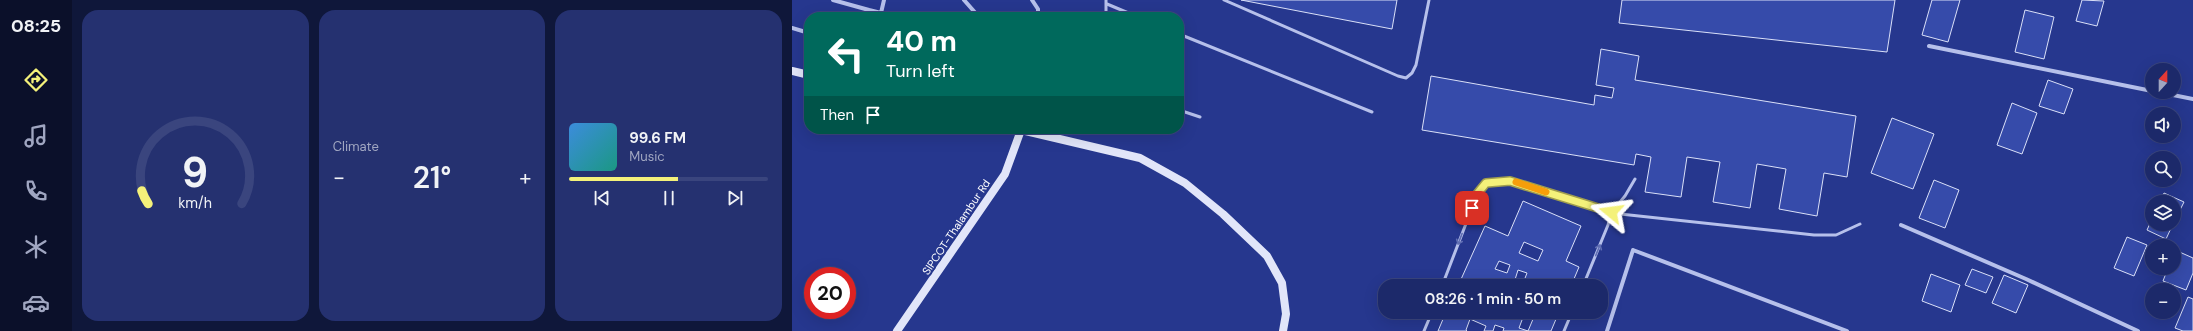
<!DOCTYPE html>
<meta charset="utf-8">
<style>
:root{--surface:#1c296a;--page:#253170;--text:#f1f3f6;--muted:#a0a6c1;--line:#3a457e;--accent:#f4f17a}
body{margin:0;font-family:"DM Sans",sans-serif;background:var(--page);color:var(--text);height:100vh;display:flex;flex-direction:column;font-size:15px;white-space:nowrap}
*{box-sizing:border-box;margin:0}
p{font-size:13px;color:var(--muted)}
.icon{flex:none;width:22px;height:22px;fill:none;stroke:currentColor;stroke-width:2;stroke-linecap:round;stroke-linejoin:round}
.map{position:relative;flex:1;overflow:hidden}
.details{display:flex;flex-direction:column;gap:10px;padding:10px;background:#0f173a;width:720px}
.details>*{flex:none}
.top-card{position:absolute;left:12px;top:12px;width:380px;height:122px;border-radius:16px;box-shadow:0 4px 16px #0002,0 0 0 1px var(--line);background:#00695c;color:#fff;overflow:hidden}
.needle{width:26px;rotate:21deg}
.fabs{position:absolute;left:1353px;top:63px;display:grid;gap:8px}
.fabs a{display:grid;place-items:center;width:36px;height:36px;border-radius:50%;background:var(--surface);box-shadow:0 4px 16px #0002,0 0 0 1px var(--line);font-size:20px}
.speed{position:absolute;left:12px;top:267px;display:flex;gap:8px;font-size:20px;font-weight:700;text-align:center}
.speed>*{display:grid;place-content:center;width:52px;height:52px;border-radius:50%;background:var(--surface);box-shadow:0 4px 16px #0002,0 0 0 1px var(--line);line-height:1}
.speed .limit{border:6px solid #d22;background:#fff;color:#111}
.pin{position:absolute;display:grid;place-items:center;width:34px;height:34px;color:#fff;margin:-17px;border-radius:8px;box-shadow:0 2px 6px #0006}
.me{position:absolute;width:44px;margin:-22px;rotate:286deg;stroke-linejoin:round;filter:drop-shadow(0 0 3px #0008)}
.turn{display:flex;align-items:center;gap:14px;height:84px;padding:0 16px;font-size:18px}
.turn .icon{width:52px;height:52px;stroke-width:2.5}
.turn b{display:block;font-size:28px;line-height:34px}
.then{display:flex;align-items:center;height:38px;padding:0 16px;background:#0003;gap:8px;font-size:15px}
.big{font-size:30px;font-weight:600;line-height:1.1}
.details .card{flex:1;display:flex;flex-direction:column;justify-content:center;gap:6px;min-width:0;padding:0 14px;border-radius:16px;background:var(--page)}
.details .dial{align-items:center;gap:0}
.dial svg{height:104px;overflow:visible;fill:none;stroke:var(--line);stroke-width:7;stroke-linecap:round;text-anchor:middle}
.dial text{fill:var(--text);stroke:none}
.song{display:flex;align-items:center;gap:12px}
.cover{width:48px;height:48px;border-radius:6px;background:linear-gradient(135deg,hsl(210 70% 55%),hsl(170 70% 35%))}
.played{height:4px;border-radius:2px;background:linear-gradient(90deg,var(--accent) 55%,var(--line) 55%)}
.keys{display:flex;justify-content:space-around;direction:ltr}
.heat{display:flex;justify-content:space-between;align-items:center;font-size:22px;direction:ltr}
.details .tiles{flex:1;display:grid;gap:10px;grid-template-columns:repeat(3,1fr)}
.trip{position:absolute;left:586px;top:279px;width:230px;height:40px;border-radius:16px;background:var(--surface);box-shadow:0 4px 16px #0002,0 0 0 1px var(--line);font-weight:600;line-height:40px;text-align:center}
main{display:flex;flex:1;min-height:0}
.tabs{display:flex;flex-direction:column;width:72px;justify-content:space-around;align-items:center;background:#0b102a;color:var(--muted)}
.tabs .icon{width:28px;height:28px}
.tabs .on{color:var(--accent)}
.tabs b{font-size:18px;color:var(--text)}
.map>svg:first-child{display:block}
</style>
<main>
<nav class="tabs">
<b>08:25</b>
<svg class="icon on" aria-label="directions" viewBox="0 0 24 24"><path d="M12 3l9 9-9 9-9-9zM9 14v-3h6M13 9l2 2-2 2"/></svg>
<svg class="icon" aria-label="music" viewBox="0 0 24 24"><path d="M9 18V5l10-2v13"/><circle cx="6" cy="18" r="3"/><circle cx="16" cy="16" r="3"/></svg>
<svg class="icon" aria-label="phone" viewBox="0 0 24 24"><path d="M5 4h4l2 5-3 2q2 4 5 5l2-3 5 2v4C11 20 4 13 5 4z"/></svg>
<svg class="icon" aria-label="climate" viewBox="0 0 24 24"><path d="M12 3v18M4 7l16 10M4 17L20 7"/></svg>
<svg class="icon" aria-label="car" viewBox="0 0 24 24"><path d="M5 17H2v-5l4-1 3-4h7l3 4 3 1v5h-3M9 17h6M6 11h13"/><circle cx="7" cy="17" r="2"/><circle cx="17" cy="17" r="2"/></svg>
</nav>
<section class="details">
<div class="tiles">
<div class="card dial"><svg viewBox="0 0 100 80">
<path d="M14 69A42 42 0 1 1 86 69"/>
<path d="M14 69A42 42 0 0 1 9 59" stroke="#f4f17a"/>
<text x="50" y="56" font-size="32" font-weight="700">9</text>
<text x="50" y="72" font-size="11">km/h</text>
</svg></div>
<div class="card"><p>Climate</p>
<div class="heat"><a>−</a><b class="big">21°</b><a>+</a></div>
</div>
<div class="card">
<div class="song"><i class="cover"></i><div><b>99.6 FM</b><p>Music</p></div></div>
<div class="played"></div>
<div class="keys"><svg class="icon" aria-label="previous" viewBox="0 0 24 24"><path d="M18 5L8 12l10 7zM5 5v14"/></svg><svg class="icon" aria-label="pause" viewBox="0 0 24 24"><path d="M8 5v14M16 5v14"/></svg><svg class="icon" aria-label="next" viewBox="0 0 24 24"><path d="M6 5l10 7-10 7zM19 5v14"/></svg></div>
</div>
</div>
</section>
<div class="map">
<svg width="1401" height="331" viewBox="0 0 1401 331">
<rect width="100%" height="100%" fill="#26378e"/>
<path fill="#364baa" stroke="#dae0f8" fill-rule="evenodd" d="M449 0H605L600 29Z
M830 0H1103L1095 52 827 23Z
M1140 0H1168L1156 42 1130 35Z
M1290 0 1312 1 1305 26 1284 21Z
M1233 10 1262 17 1252 59 1223 52Z
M809 49 847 56 843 80 1064 116 1055 177 1032 173 1025 216 987 209 994 169 965 164 958 208 921 202 928 162 895 157 889 197 853 192 859 157 844 154 842 165 630 130 639 76 802 105 803 95 820 98 822 88 804 85Z
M1256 80 1281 89 1272 114 1247 106Z
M1220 103 1245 113 1230 154 1205 145Z
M1100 118 1142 134 1121 189 1079 173Z
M1142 180 1167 190 1153 228 1127 218Z
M1372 193 1392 202 1382 222V202H1368Z
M731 201 789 226 774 261 787 267 779 286H754L743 281 741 286H730L735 273 726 270 721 286H666L693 226 716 236ZM732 242 751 250 746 261 727 253ZM707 261 718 265 715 273 703 269Z
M1360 219V224H1381L1374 239 1355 230Z
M1335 237 1355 245 1342 276 1322 268Z
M1383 250 1401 258V273L1394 290 1371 281 1376 268H1382Z
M1180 269 1201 277 1194 293 1173 285Z
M1139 274 1168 285 1159 312 1130 301Z
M1212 275 1236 285 1224 313 1200 303Z
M1396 297 1401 299V331H1391L1383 328Z
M654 312H733L727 328 736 331H711L712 328 703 325 701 331H692L694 326 678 319 674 330 675 331H646Z
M744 312H767L759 331H736Z"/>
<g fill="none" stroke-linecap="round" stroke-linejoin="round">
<path stroke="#b6c0eb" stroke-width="3" d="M314 0V17
M432 0 606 76 614 78 620 73 624 65 637 0
M315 4 346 17
M387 34 580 112
M387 110 408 117
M650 286 685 195 694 183 718 181 819 213 1022 235H1044L1068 224
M791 286 816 225 819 213 833 196 843 179
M632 331 640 312
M772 331 780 312"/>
<path stroke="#b6c0eb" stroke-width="4" d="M41 0 77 10 76 17
M172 0 187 17
M240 0 246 9V17
M77 10 89 13 92 0
M0 28 17 33
M1137 46 1360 91
M1366 92 1401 99
M1109 225 1234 279 1346 331
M815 331 841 250 1055 331"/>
<path stroke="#e1e5f9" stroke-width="8" d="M0 71 17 75
M225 129 348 158 393 183 431 214 475 256 490 283 494 314 491 331
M105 331 213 174 229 130"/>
</g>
<defs><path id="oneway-shaft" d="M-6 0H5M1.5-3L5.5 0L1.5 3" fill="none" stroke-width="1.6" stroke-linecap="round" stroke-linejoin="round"/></defs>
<g stroke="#606eb3">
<use href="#oneway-shaft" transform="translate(668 239) rotate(111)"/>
<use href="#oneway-shaft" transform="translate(806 250) rotate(-68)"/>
</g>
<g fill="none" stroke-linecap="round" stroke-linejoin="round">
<defs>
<path id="route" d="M680 208 685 194 694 183 718 181 819 212"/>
</defs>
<use href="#route" stroke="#9f9d4f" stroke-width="10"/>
<use href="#route" stroke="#f4f17a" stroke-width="7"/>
<path stroke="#f59e0b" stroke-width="7" d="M724 182 754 192"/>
</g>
<g text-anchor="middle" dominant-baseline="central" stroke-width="4" stroke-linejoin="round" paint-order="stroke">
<g font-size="11" fill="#fff" stroke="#26378e">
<text transform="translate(164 227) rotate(-56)">SIPCOT-Thalambur Rd</text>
</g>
</g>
</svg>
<div class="fabs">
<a><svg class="needle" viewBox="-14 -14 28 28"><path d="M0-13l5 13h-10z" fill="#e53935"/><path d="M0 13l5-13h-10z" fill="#a0a6c1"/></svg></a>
<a><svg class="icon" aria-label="sound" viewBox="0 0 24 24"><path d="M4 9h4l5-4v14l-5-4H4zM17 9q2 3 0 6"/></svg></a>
<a><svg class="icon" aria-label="search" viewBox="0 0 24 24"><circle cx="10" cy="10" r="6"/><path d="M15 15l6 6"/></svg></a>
<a><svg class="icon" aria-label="layers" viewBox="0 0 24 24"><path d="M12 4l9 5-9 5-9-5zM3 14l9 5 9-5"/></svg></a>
<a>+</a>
<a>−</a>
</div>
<div class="speed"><div class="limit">20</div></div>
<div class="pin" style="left:680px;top:208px;background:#d93025"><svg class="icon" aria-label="arrive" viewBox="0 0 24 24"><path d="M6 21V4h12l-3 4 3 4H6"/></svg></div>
<svg class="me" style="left:819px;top:212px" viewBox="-20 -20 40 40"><path d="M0-17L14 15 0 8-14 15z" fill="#f4f17a" stroke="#fff" stroke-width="4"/></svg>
<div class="trip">08:26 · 1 min · 50 m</div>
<div class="top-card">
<div class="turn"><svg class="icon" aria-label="left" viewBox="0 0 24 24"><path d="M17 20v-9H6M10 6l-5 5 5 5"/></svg><div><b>40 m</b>Turn left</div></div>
<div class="then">Then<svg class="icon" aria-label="arrive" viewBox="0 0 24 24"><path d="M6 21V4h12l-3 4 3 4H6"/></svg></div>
</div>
</div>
</main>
